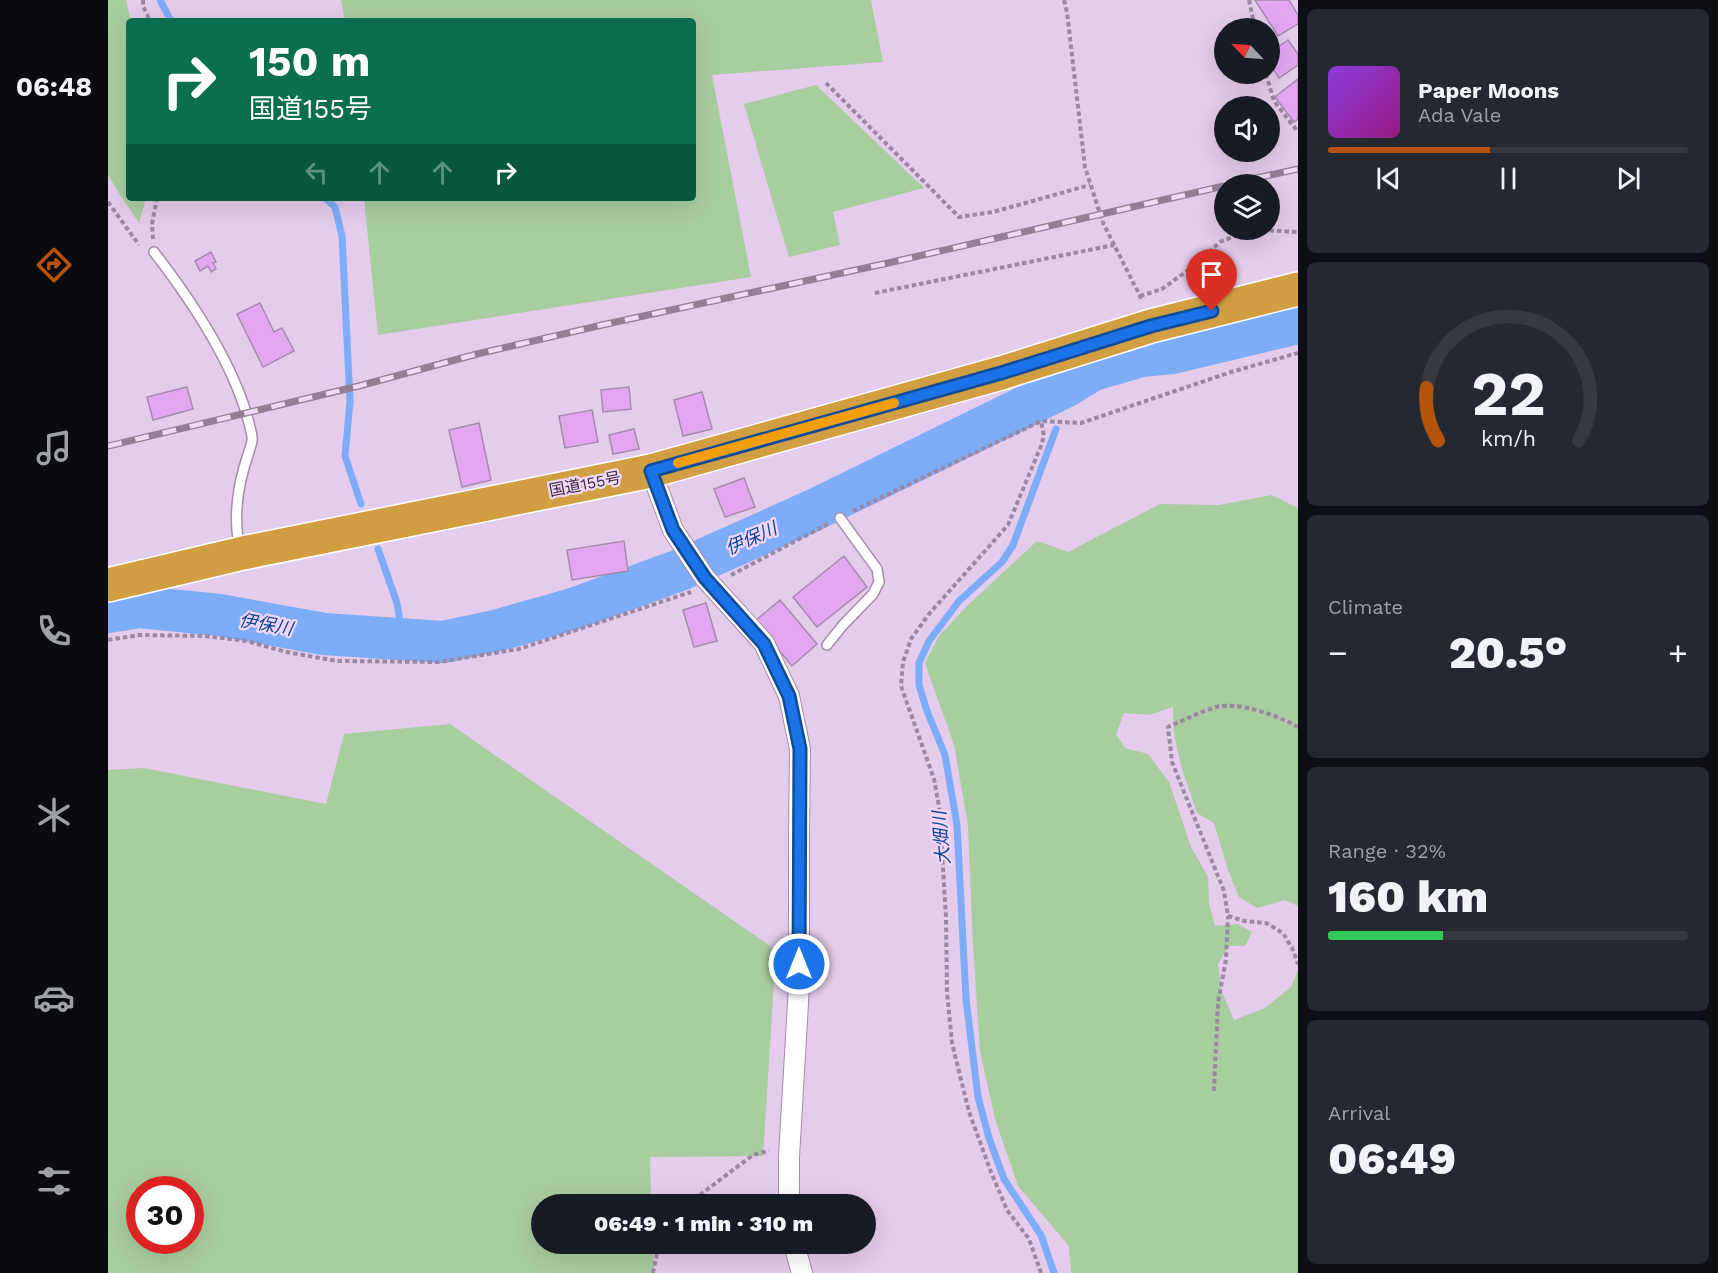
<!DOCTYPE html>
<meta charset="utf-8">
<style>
:root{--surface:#171b24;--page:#242831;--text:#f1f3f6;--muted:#9ea1a6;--line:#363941;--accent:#b45309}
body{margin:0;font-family:"Work Sans","Noto Sans JP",sans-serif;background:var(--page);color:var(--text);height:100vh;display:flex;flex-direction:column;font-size:22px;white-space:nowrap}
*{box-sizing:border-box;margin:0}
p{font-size:20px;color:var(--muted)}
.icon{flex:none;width:33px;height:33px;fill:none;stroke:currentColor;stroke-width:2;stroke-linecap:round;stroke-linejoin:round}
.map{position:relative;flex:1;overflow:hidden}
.panel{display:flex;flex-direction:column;gap:9px;padding:9px;background:#0d0f14;width:420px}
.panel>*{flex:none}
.guide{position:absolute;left:18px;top:18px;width:570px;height:183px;border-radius:6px;box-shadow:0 6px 24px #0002;background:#0b6e4f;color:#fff;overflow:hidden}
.needle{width:39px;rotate:295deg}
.controls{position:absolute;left:1106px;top:18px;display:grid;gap:12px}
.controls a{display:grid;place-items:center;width:66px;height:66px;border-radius:50%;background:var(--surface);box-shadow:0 6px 24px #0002;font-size:30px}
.speed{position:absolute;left:18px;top:1176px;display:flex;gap:12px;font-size:30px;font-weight:700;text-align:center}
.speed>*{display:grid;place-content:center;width:78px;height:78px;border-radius:50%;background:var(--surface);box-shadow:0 6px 24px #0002;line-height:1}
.speed .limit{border:9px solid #d22;background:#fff;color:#111}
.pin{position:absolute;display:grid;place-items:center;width:51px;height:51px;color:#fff;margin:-62px -26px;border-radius:50% 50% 50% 0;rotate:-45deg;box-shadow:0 0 6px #0007}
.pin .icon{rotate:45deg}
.me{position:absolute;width:66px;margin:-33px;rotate:0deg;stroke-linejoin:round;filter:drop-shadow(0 0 4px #0008)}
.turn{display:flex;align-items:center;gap:21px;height:126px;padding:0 24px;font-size:27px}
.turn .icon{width:78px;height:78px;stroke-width:2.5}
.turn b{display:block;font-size:42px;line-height:51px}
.lanes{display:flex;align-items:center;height:57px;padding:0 24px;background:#0003;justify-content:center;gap:30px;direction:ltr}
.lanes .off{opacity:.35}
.big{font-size:45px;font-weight:800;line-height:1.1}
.panel .widget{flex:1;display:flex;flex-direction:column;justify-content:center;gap:9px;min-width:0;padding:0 21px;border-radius:9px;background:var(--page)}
.panel .dial{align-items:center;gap:0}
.dial svg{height:156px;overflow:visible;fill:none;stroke:var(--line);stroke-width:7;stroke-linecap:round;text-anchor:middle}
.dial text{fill:var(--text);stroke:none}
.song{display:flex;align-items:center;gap:18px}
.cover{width:72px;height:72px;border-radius:9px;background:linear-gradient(135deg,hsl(270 70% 55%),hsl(310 70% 35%))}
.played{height:6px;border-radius:3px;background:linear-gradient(90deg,var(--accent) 45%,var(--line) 45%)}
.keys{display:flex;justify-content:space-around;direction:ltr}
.heat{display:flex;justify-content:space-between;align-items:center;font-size:33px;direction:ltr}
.charge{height:9px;border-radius:4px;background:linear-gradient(90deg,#34c759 32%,var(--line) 0)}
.trip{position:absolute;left:423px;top:1194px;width:345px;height:60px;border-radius:30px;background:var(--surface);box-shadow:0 6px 24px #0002;font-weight:800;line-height:60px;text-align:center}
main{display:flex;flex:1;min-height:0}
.dock{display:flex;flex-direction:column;width:108px;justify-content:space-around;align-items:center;background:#090b0e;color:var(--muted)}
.dock .icon{width:42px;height:42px}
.dock .active{color:var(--accent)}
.dock b{font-size:27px;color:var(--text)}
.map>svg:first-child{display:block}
</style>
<main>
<nav class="dock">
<b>06:48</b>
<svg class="icon active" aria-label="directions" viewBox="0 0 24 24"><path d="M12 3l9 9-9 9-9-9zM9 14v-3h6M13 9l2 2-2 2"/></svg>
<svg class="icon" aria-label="music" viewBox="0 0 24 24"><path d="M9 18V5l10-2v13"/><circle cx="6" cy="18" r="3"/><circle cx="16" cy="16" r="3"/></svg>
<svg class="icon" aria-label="phone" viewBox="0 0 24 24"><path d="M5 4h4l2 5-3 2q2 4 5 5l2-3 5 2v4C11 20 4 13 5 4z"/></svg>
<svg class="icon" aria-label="climate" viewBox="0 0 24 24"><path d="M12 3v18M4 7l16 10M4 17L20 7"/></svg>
<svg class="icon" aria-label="car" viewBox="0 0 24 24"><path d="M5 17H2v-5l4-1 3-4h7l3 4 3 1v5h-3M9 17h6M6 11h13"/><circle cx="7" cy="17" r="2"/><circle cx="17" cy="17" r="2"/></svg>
<svg class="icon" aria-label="filters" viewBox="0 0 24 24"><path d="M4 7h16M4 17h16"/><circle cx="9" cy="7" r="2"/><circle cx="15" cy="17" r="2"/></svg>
</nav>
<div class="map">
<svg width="1190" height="1273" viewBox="0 0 1190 1273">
<rect width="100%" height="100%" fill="#e5cbec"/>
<path fill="#a8cd9f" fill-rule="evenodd" d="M0 0H18L23 21H21V198H38L31 223 14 198 0 175Z
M233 0H763L775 62 604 75 643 277 270 335 256 198H585V21H237Z
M708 85 816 188 725 212 732 245 681 257 636 104Z
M1164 495 1190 508V906L1177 900 1149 908 1131 897 1120 870 1106 823 1089 813 1073 766 1066 734 1065 707 1041 715 1016 713 1008 734 1017 748 1040 754 1061 782 1083 847 1100 877 1101 904 1107 926 1130 924 1144 932 1137 946H1121L1110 964 1114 992 1126 1020 1157 1008 1183 987 1190 970V1273H963L961 1246 910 1186 887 1119 872 1051 865 946 860 825 846 745 817 663 831 636 859 606 929 541 960 552 1052 504 1111 505Z
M342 724 668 950 655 1156 542 1157 543 1204H434V1244H545L546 1273H0V770L36 768 218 804 236 734ZM32 1190H82V1240H32Z"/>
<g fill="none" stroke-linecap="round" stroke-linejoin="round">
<path stroke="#7dacf8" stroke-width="7" d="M52 0 63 21
M217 198 227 207 234 236 242 401 237 456 253 504
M955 388 959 405
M270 549 289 603 295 639
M946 1273 933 1235 896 1179 881 1138 870 1097 858 999 849 825 837 755 819 711 811 685V663L821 641 851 601 894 562 905 545 948 429"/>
<path stroke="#7dacf8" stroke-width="42" d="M0 612 32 607 111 615 216 634 335 642 391 630 465 609 572 570 706 510 955 388 985 370 1033 356 1064 353 1190 323"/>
</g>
<path fill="#e3a7f2" stroke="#a48baa" stroke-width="1.5" d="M1147 0H1181L1190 15V24L1170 36Z
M1180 40 1190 54V65L1171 78 1161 63V53Z
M1190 79V119L1186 122 1167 97Z
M103 252 108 262 105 263 108 269 103 272 100 266 92 271 87 261Z
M152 303 166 332 174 328 186 351 155 367 129 314Z
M79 387 85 409 45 420 39 397Z
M521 387 523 409 495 412 493 390Z
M594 392 604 429 575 436 566 400Z
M484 410 490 442 457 448 451 416Z
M371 423 383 480 354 487 341 430Z
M526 429 531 449 505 454 501 435Z
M636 478 647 507 617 517 606 489Z
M516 541 520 571 464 580 459 550Z
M736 556 759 587 709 627 685 597Z
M672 600 709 644 684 666 647 621Z
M598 603 609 641 586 647 575 610Z"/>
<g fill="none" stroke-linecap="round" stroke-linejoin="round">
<defs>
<path id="lane" d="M46 252C83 300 126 364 141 423 142 429 145 435 144 441 142 451 137 462 135 472 129 493 125 528 133 548
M719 645 735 625 765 594 771 582 769 569 732 518"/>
<path id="street" d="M543 471 565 530 597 578 656 643 681 696 692 749 691 837V986L681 1157V1204
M686 1244 694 1273"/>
<path id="highway" d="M0 585 135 553 543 471 893 373 1043 326 1190 289"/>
</defs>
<use href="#lane" stroke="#a68dab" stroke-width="12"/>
<use href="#street" stroke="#a68dab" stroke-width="22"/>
<use href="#highway" stroke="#fff" stroke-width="36"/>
<path stroke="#9b88a0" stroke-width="4" stroke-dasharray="4.5 3" stroke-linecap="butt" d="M35 0V6L42 21
M956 0 959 12 977 167 995 223 1034 300
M1141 0 1147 28
M1158 74 1166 101 1190 132
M718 83 851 217 885 212 982 185
M0 202 31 245
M1154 230 1190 232
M45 239 44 224 49 198
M767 293 1006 245
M1032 296 1054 289 1086 266 1112 242 1132 234 1154 230
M745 511 933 421 973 423 1123 372 1190 353
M623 575 720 524
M0 640 31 635 97 636 139 641 178 652 229 661 331 662 411 649 583 592
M1190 727C1171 716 1130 701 1108 707 1092 712 1076 720 1060 727L1064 762 1116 891 1120 916 1137 921 1158 923 1175 933 1185 950 1190 964
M1106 1091 1110 1003 1118 959 1120 916
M580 1204 641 1158 648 1154 661 1151
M545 1273 549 1253 553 1244
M933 1273 921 1239 899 1210 883 1172 861 1112 844 1043 839 992 838 917 831 806 826 779 793 686 795 662 803 639 821 614 900 525 933 446 936 436 933 421"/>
<use href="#lane" stroke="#fff" stroke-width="9"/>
<use href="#street" stroke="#fff" stroke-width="20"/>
<use href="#highway" stroke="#d19f42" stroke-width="33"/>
<defs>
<path id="rail" d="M1121 184 1190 169
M0 446 251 386 369 354 494 325 780 263 1116 186"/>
</defs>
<use href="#rail" stroke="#927f96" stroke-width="7"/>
<use href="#rail" stroke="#f3d8f9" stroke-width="4.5" stroke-dasharray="14" stroke-linecap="butt"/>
</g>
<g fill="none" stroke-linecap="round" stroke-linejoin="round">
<defs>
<path id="route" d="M691 964 692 749 681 696 656 644 597 578 565 530 543 471 893 373 1043 326 1104 311"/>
</defs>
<use href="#route" stroke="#114b97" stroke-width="15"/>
<use href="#route" stroke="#1a73e8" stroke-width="10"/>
<path stroke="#f59e0b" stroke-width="10" d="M570 463 786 403"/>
</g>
<g text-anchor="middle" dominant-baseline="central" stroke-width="4.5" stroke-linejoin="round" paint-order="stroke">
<g font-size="16" fill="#372d39" stroke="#f3d8f9">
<text transform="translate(477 484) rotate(-11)">国道155号</text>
</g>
<g font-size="18" font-style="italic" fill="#094298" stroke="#f3d8f9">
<text transform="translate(643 538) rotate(-24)">伊保川</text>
<text transform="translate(158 624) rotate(10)">伊保川</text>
<text transform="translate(833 838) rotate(-95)">大畑川</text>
</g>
</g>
</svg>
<div class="controls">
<a><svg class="needle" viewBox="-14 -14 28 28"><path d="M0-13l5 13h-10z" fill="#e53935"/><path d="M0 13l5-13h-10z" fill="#9ea1a6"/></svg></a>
<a><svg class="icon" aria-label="sound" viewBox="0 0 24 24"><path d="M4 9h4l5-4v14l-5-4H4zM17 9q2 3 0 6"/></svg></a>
<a><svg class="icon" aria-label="layers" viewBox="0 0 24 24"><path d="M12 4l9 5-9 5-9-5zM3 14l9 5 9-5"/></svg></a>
</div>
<div class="speed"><div class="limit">30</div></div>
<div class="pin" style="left:1104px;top:311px;background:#d93025"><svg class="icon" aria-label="arrive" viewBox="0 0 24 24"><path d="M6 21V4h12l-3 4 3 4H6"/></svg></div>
<svg class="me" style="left:691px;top:964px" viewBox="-20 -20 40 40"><circle r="17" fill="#1a73e8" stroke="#fff" stroke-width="3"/><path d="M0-11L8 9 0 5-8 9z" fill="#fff"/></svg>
<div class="trip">06:49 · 1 min · 310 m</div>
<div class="guide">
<div class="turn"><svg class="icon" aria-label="right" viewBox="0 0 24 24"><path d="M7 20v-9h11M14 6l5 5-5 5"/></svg><div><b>150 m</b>国道155号</div></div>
<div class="lanes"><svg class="icon off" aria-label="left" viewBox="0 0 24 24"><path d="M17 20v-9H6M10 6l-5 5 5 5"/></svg><svg class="icon off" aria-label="ahead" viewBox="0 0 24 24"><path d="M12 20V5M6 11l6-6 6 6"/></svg><svg class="icon off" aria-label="ahead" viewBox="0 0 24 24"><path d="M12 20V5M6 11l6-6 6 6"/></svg><svg class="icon" aria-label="right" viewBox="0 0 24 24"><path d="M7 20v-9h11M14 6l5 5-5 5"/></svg></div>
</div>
</div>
<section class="panel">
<div class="widget">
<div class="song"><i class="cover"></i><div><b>Paper Moons</b><p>Ada Vale</p></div></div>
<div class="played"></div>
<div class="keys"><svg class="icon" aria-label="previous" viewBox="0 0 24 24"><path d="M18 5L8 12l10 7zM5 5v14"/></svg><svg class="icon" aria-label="pause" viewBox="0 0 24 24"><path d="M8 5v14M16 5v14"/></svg><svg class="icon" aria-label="next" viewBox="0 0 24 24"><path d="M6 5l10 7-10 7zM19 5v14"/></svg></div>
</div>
<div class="widget dial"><svg viewBox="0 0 100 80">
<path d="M14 69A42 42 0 1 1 86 69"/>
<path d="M14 69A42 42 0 0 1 8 42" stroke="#b45309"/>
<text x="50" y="56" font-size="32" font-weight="700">22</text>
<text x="50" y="72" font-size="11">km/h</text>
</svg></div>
<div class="widget"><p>Climate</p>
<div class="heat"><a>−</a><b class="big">20.5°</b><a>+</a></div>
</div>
<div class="widget"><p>Range · 32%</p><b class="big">160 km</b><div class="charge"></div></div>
<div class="widget"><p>Arrival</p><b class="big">06:49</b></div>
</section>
</main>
